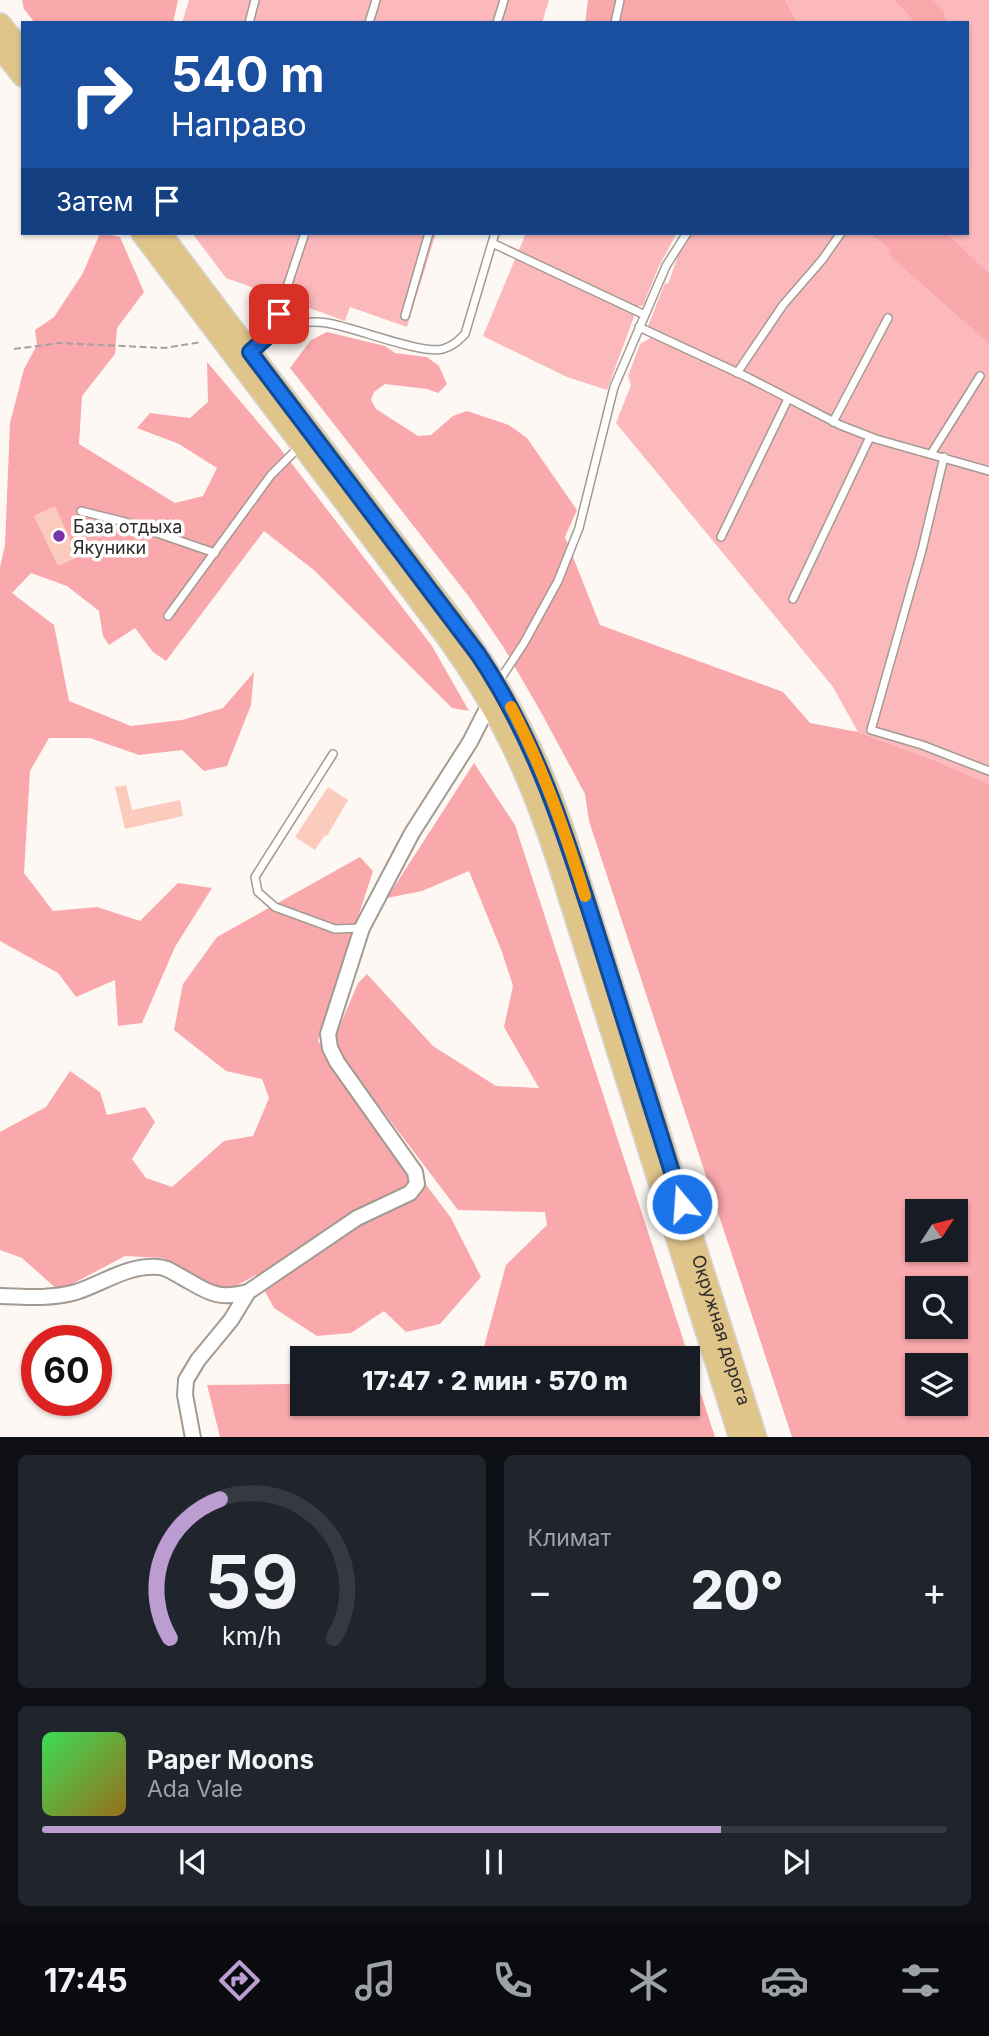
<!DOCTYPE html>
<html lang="ru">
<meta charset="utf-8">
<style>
:root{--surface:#171b24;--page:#20242c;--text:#f1f3f6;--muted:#9ea1a6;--line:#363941;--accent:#bb9dd2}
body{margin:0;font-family:Inter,sans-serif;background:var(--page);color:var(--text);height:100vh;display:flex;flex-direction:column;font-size:26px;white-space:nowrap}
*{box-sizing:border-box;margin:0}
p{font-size:23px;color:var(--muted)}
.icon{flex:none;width:38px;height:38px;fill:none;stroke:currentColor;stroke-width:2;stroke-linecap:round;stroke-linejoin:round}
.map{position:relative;height:1437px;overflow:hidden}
.drawer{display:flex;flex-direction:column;gap:18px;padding:18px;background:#0d0f14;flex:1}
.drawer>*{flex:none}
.banner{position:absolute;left:21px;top:21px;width:948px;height:214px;border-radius:0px;box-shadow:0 2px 5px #0004;background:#1a4fa0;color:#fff;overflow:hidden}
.needle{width:46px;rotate:54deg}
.tools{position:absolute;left:905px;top:1199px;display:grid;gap:14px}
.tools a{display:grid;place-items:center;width:63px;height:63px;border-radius:0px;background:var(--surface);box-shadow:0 2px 5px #0004;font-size:35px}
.speed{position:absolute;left:21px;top:1325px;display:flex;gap:14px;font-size:35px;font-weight:700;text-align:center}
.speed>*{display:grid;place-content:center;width:91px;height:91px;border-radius:50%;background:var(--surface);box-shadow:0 2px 5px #0004;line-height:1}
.speed .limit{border:10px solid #d22;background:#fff;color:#111}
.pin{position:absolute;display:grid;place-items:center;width:60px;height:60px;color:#fff;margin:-30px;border-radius:14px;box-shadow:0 4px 10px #0006}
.me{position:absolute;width:77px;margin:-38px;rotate:342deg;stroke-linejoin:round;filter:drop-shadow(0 0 5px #0008)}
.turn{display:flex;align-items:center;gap:24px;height:147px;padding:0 35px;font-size:32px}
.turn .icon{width:91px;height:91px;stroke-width:2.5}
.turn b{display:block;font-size:49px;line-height:60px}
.then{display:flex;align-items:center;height:66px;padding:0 35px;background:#0003;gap:14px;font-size:26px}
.big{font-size:52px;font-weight:800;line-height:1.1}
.drawer .tile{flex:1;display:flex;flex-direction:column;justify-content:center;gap:10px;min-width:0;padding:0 24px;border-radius:10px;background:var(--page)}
.drawer .dial{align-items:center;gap:0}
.dial svg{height:182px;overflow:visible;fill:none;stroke:var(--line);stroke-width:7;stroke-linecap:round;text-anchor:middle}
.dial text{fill:var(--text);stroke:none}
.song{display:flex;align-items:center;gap:21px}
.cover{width:84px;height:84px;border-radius:10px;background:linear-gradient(135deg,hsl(130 70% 55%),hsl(40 70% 35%))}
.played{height:7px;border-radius:4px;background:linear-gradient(90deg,var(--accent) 75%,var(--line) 75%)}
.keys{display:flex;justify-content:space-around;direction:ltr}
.heat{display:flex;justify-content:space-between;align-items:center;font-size:38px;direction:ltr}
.drawer .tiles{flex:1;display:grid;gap:18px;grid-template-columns:1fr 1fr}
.tile:last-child{grid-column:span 2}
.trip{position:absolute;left:290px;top:1346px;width:410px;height:70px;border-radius:0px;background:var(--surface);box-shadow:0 2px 5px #0004;font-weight:800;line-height:70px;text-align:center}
.dock{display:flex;height:112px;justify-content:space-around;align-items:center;background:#090b0e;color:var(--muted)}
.dock .icon{width:49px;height:49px}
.dock .active{color:var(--accent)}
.dock b{font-size:32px;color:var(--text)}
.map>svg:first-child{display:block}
</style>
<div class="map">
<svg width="989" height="1438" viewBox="0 0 989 1438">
<rect width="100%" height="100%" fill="#fef8f4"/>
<path fill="#fcb9bc" d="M189 0H549L542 23H182Z
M785 0H894L915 23H798Z
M934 0H989V273L947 233H968V23H947L944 10Z
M192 233H436L407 327 350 307 345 321 226 278Z
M526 233H677L658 268 643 306H638L607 390 567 377 483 336Z
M692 233H869L891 251 896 262 989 344V784L934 760 858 732 833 687 616 423 631 385 628 376 640 344 650 338 655 330 648 326 665 283 668 284C676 264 677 251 692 233Z"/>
<path fill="#f9a8ac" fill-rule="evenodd" d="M22 0H178L173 23H35L24 9Z
M588 0H785L798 23H585Z
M894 0H934L944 10 947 23H915Z
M100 233 120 237 144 292 117 328 115 354 82 396 79 444 175 503 203 496 217 468 179 444 137 428 150 413 190 418 208 402 207 362 279 447 432 646 469 711 452 708 315 571 264 531 166 661 153 652 135 628 109 645 103 636 99 611 67 586 31 573 12 593 54 625 69 701 131 726 182 720 223 708 254 672 251 705 227 766 204 771 182 750 139 755 90 738H49L30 771 24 873 53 911 97 907 140 921 178 883 212 888 175 947 142 1023 118 1026 115 980 76 997 58 973 0 941V567L5 545 10 423 24 369 37 345 35 330 54 317 83 273Z
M869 233H947L989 273V344L896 262 889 254 891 251Z
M327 332 385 346 395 353 427 357 439 366 447 384 438 393 427 389 385 384 374 392 371 400 376 409 418 436 431 435 453 416 467 411 509 425 527 438 577 510 565 537 600 625 783 692 810 723 858 732 934 760 989 784V1437H792L589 821 585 794 542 714 504 648 470 598 290 368 311 340ZM917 1211H956V1250H917ZM917 1288H956V1326H917ZM917 1365H956V1404H917Z
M474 763 515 825 715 1437H220L207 1385 287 1384 303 1381V1404H688V1358H481L506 1265 547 1225 545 1212 458 1210 332 1044 358 983 367 974 433 1046 496 1086 539 1088 504 1027 513 986 502 952 469 871 422 891 387 898Z
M360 857 373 871 318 1041 451 1218 481 1277 440 1324 406 1332 384 1311 351 1333 317 1336 274 1308 256 1275 225 1292 163 1258 125 1256 59 1291 22 1258 0 1250V1132L46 1107 70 1071 100 1092 107 1115 145 1107 155 1122 132 1159 146 1178 172 1187 224 1141 253 1136 269 1098 262 1079 226 1071 174 1030 183 984 217 937Z"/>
<path fill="#fbccbd" d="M55 506 78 557 58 566 34 516Z
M126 785 132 810 180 800 183 816 125 829 115 787Z
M328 787 348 800 327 836 325 835 315 850 295 837Z"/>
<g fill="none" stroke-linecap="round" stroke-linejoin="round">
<defs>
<path id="lane" d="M249 23 255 0
M369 23 376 0
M497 23 504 0
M615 23 620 0
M492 243 645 315
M405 316 429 233
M639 327 749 378 840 425 876 439 989 471
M273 329C292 324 308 320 327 323 354 327 422 355 443 349 453 346 458 341 465 334L495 233
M253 349 273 329 305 233
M737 373 783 305 822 260 841 233
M833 422 888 318
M931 454 980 376
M944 457 922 550 871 730 922 745 989 771
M81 511 125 522 215 553
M721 537 788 399
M793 599 870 437
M168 616 271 475 301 445
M499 681 524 643 558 581 579 528 614 387 666 266 687 233
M333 754 255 877 258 892 275 907 335 929 361 928"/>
<path id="street" d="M0 1296C25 1297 52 1299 76 1292 104 1283 127 1265 158 1267 165 1267 171 1271 178 1275 206 1290 214 1301 248 1292
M193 1438 185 1395 186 1380 198 1360 231 1320 248 1292 357 1218 410 1193 417 1184 415 1172 337 1062 330 1048 328 1034 362 928 412 833 470 742 492 699"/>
<g id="primary">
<path d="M0 24 23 52"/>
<path d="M0 47 23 76"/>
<path d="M142 233 447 637C503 714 532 781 561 871L740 1438"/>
<path id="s1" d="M160 233 459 628C505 691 539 758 564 832L756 1438"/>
</g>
</defs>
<use href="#lane" stroke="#a39a92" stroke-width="10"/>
<use href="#street" stroke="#a39a92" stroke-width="18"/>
<use href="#primary" stroke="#d5d5d4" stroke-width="24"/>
<path stroke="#a6a19e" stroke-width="2" stroke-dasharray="7 3.5" stroke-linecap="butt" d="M14 349 60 343 164 348 202 342"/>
<use href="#lane" stroke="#fff" stroke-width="7"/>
<use href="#street" stroke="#fff" stroke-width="14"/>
<use href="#primary" stroke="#e0c58b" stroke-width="21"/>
</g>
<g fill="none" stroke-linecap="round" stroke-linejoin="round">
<defs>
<path id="route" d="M279 314 268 336 250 352 478 654C539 745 568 842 601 946 628 1032 655 1118 682 1204"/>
</defs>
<use href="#route" stroke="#114b97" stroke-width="18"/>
<use href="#route" stroke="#1a73e8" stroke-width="12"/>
<path stroke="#f59e0b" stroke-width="12" d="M511 707C543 768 565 831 585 896"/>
</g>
<circle fill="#7833a7" stroke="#fff" stroke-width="2.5" cx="59" cy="536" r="7"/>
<g text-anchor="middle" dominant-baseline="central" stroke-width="7" stroke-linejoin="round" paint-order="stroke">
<g font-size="18" fill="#2e2b28" stroke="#fff" text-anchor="start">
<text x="73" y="526">База отдыха<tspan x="73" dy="21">Якуники</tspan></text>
</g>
<g font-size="18" fill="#2e2b28" stroke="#fff">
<text stroke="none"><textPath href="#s1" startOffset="1248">Окружная дорога</textPath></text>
</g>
</g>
</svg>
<div class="tools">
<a><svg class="needle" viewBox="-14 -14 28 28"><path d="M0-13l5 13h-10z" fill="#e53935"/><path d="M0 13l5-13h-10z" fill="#9ea1a6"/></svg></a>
<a><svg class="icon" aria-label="search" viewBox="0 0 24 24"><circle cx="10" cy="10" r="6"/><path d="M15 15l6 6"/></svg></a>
<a><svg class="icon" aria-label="layers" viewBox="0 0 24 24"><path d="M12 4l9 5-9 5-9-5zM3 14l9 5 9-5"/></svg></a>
</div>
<div class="speed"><div class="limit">60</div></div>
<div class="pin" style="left:279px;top:314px;background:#d93025"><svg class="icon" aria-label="arrive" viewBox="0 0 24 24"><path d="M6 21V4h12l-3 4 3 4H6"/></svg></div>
<svg class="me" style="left:682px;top:1204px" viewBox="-20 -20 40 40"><circle r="17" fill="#1a73e8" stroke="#fff" stroke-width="3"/><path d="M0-11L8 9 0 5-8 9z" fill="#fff"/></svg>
<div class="trip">17:47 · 2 мин · 570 m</div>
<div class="banner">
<div class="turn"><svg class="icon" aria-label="right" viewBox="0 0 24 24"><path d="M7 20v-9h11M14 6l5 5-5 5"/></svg><div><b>540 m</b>Направо</div></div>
<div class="then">Затем<svg class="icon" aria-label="arrive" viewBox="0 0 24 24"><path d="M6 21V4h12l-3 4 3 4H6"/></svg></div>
</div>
</div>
<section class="drawer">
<div class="tiles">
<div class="tile dial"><svg viewBox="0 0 100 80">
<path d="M14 69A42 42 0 1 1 86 69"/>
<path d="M14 69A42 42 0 0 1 36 8" stroke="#bb9dd2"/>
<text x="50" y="56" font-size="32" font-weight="700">59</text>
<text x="50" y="72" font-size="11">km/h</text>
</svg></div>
<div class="tile"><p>Климат</p>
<div class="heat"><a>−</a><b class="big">20°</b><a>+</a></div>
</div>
<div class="tile">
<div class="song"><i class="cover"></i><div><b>Paper Moons</b><p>Ada Vale</p></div></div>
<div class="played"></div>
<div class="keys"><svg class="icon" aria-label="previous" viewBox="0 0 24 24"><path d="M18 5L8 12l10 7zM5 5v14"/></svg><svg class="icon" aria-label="pause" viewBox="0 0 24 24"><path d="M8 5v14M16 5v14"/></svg><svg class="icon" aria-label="next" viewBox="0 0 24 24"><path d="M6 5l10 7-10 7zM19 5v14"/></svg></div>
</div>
</div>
</section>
<nav class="dock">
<b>17:45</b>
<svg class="icon active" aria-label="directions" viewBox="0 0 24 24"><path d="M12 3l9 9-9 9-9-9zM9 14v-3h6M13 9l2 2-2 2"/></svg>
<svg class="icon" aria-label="music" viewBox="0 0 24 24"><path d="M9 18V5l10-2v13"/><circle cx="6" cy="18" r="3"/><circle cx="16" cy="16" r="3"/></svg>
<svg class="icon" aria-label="phone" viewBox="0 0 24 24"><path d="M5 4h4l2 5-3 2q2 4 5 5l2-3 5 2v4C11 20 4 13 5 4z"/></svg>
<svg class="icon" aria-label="climate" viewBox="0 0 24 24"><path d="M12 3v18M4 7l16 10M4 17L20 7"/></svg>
<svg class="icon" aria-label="car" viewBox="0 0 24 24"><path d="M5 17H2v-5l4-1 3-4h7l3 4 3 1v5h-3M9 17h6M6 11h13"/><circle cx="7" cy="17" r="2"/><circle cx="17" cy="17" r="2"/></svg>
<svg class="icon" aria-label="filters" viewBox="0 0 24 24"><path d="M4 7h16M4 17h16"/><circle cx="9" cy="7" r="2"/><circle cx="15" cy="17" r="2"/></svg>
</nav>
